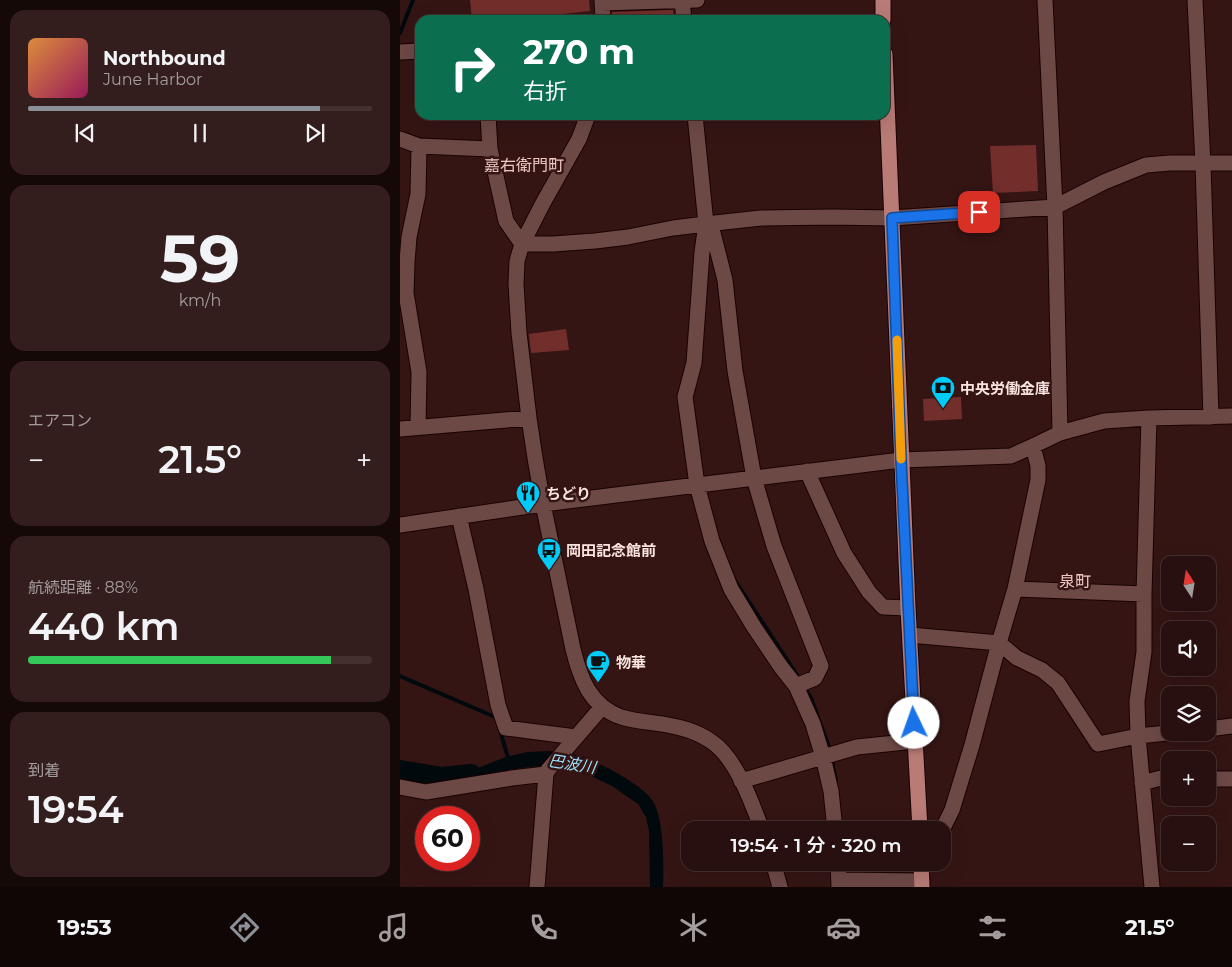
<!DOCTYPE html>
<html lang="ja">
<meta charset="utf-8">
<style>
:root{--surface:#27100f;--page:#331e1d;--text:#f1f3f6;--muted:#a49d9e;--line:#43302f;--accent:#8c9099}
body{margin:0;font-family:Montserrat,"Noto Sans JP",sans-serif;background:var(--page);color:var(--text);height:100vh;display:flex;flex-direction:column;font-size:19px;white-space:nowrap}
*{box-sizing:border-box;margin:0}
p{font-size:16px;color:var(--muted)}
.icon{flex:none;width:28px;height:28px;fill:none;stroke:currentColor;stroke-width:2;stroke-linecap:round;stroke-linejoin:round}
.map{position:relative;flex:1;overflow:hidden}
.sheet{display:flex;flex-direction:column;gap:10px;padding:10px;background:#150908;width:400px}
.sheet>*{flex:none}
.hud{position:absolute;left:15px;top:15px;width:475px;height:105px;border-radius:15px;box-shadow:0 5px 20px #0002,0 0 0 1px var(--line);background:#0b6e4f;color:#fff;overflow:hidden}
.needle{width:32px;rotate:348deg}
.fabs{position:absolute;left:761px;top:556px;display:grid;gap:10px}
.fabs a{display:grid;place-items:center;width:55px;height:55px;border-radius:10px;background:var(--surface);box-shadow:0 5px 20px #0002,0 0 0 1px var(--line);font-size:25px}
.speed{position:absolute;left:15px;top:806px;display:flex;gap:10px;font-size:25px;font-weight:700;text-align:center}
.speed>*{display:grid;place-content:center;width:65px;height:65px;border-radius:50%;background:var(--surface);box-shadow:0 5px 20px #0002,0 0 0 1px var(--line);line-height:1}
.speed .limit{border:8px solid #d22;background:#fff;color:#111}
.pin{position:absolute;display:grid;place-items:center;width:42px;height:42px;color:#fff;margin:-21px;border-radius:10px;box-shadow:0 2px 8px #0006}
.me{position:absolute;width:55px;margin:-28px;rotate:357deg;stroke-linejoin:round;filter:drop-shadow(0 0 4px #0008)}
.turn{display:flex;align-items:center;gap:18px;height:105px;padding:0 25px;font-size:22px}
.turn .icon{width:65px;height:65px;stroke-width:2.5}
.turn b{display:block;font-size:35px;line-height:42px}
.big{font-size:38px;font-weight:600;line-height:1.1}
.sheet .card{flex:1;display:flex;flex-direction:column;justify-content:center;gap:8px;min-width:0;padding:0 18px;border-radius:15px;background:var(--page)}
.sheet .dial{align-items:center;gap:0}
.dial b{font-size:65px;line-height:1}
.song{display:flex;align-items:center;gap:15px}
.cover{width:60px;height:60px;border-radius:8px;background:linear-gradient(135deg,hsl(30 70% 55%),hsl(330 70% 35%))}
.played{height:5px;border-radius:2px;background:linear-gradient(90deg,var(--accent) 85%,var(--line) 85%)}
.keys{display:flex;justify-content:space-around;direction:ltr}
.heat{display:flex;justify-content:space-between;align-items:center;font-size:28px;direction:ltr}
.charge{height:8px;border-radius:4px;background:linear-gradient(90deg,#34c759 88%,var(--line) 0)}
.trip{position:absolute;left:281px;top:821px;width:270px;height:50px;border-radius:15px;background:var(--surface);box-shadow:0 5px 20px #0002,0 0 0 1px var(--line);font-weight:600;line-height:50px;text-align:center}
.tabs{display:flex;height:80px;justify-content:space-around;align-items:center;background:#100606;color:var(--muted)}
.tabs .icon{width:35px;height:35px}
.tabs .active{color:var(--accent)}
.tabs b{font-size:22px;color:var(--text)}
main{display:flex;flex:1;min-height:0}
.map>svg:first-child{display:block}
</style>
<main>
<section class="sheet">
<div class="card">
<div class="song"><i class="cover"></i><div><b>Northbound</b><p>June Harbor</p></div></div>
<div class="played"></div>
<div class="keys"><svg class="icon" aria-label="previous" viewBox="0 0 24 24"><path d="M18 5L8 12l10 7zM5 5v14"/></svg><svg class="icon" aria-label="pause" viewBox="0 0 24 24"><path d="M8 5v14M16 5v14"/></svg><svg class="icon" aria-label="next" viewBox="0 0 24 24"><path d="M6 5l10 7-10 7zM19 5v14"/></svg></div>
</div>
<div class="card dial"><b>59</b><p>km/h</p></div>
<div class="card"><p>エアコン</p>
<div class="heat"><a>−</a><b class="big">21.5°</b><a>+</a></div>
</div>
<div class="card"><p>航続距離 · 88%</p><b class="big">440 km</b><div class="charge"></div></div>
<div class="card"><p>到着</p><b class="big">19:54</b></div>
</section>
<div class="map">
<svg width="832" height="887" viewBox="0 0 832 887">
<rect width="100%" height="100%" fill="#341514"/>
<path fill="#01090d" d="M149 751C160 753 173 753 184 757 203 765 240 783 252 800 264 816 264 866 263 887H250L249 831 246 817 238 804 212 786 189 775 169 769 142 766 120 768 53 786 0 785V771L17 777 37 779 70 771 106 757 127 752Z"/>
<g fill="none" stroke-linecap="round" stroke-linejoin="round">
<path stroke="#01090d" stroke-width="4" d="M0 33 13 0
M334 579 397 675
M0 676 95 717 97 721
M405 688 411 698 430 750
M99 727 109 761
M431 757 436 780"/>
<path stroke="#01090d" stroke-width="22" d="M0 771 42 778 71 775"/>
</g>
<path fill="#722e2b" d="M70 0H189L190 11 110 20H72Z
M273 10 274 20H212V12Z
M636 145 638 191 593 193 590 146Z
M166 329 169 350 131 353 129 334Z
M561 397 562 419 524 421 523 399Z"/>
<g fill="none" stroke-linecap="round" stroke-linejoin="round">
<defs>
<path id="minor" d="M202 0 203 20
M282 0 284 20
M645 0 655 207 660 433
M795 0 803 164 811 417
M202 3 297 0
M0 52 20 51
M88 115 90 149 106 221 122 244H153L195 241 228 237 273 228 306 224
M188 115 179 139 143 203 122 244 117 261 116 284 119 333 129 418 135 458 143 504 173 649C180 678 190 706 221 717 234 721 249 722 262 724 280 727 297 731 312 742 336 758 352 803 362 830
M295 115 306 224 361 218 433 217 492 218 655 207 704 182 746 165 770 163H832
M0 139 19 146 90 149
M306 224 302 252 294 363 285 397 297 485 312 541 331 589 354 627 381 667 396 686 413 724 423 757 431 791 435 830
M306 224 313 233 325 280 335 371 354 478 374 546 421 666 415 678 396 686
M749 418 744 594V652L737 701 738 736 752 887
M18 427 19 372 6 293 7 262 9 237 18 194 19 146
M0 429 129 418
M407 471 444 553 469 592 483 607 508 608
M59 516 76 589 98 705 106 728 176 737
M0 525 143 504 501 460 611 456 633 446 660 433 704 421 749 418 832 416
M615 589 744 594
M510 635 599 643 617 658 642 670 658 683 698 744 738 736 777 732
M808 729 832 726
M808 779H832
M341 781 457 747 515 741
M742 783 761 778H770
M0 787 26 792 112 778 146 774
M542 830 552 810 572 745 599 643 615 589 638 480V466L633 446
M373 862 380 887
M438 862 439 887
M439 880 522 881
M137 887 146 774 148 770 202 707"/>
<path id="major" d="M483 0V20
M485 54 508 608 520 830
M521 862 522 887"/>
</defs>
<use href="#minor" stroke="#1a0202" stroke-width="17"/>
<use href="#major" stroke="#1a0202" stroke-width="17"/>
<use href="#minor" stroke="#6d4946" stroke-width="15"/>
<use href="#major" stroke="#b87b76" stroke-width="15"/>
</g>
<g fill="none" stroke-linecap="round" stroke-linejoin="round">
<defs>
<path id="route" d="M514 723 501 460 492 218 579 212"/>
</defs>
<use href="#route" stroke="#114b97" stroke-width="12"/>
<use href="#route" stroke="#1a73e8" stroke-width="9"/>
<path stroke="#f59e0b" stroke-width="9" d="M497 340 501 459"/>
</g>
<defs>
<symbol id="bank-pin" viewBox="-11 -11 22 30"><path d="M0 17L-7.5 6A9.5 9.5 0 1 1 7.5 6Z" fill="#01cbf9" stroke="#341514"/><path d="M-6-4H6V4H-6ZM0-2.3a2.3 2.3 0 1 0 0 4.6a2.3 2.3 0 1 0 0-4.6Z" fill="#111"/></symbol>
<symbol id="restaurant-pin" viewBox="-11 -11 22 30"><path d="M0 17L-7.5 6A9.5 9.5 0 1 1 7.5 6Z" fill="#01cbf9" stroke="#341514"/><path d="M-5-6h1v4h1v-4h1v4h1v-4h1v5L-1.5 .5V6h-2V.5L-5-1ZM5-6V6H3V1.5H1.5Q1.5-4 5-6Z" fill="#111"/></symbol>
<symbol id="bus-pin" viewBox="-11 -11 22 30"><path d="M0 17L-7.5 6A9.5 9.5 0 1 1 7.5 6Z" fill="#01cbf9" stroke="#341514"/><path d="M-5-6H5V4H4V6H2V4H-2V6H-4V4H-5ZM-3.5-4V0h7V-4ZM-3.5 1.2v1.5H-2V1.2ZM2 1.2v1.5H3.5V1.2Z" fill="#111"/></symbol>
<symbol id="cafe-pin" viewBox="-11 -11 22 30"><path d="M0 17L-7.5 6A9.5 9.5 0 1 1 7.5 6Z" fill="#01cbf9" stroke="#341514"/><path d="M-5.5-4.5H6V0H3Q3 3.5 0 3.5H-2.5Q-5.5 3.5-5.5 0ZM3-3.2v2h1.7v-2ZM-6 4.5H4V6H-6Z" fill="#111"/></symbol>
</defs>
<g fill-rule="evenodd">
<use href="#bank-pin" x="529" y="374" width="28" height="38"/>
<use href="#restaurant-pin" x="114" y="479" width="28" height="38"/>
<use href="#bus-pin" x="135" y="536" width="28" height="38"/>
<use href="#cafe-pin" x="184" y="648" width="28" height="38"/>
</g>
<g text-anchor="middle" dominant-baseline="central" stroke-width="5" stroke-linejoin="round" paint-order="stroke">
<g font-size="15" font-weight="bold" fill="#f9e3e0" stroke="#341514" text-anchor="start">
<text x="560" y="388">中央労働金庫</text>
<text x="146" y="493">ちどり</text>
<text x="166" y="550">岡田記念館前</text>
<text x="216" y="662">物華</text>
</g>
<g font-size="16" fill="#f0c6c1" stroke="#341514">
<text x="124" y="165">嘉右衛門町</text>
<text x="675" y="581">泉町</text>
</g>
<g font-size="16" font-style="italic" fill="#99def6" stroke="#341514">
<text transform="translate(172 764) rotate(9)">巴波川</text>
</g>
</g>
</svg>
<div class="fabs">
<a><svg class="needle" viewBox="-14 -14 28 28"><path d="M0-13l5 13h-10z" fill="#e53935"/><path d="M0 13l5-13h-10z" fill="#a49d9e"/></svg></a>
<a><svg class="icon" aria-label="sound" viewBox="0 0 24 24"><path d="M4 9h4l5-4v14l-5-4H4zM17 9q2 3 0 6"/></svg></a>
<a><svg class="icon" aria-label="layers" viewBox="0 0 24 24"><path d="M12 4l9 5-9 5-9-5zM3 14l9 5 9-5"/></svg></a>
<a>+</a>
<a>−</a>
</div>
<div class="speed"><div class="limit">60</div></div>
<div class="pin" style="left:579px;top:212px;background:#d93025"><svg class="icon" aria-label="arrive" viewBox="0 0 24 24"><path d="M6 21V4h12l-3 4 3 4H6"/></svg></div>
<svg class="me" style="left:514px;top:723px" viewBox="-20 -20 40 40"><circle r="19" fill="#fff"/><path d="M0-13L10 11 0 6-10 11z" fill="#1a73e8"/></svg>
<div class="trip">19:54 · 1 分 · 320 m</div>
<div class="hud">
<div class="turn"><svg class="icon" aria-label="right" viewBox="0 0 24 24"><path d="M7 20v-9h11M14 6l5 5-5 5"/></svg><div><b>270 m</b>右折</div></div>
</div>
</div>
</main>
<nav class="tabs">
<b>19:53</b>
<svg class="icon active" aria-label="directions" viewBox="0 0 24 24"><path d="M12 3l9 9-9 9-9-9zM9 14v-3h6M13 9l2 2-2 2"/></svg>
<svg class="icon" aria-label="music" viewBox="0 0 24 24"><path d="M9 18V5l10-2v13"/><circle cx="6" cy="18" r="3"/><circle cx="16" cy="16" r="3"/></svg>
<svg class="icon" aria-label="phone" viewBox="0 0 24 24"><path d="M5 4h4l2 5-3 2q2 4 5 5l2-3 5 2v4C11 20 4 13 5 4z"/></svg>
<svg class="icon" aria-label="climate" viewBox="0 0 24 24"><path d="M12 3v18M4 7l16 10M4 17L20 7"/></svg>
<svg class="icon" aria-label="car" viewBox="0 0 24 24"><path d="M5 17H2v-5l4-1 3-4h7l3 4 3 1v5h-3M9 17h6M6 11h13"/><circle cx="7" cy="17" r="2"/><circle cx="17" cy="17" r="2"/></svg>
<svg class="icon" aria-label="filters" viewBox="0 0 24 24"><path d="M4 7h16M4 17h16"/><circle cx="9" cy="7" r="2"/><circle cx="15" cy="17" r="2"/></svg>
<b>21.5°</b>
</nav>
